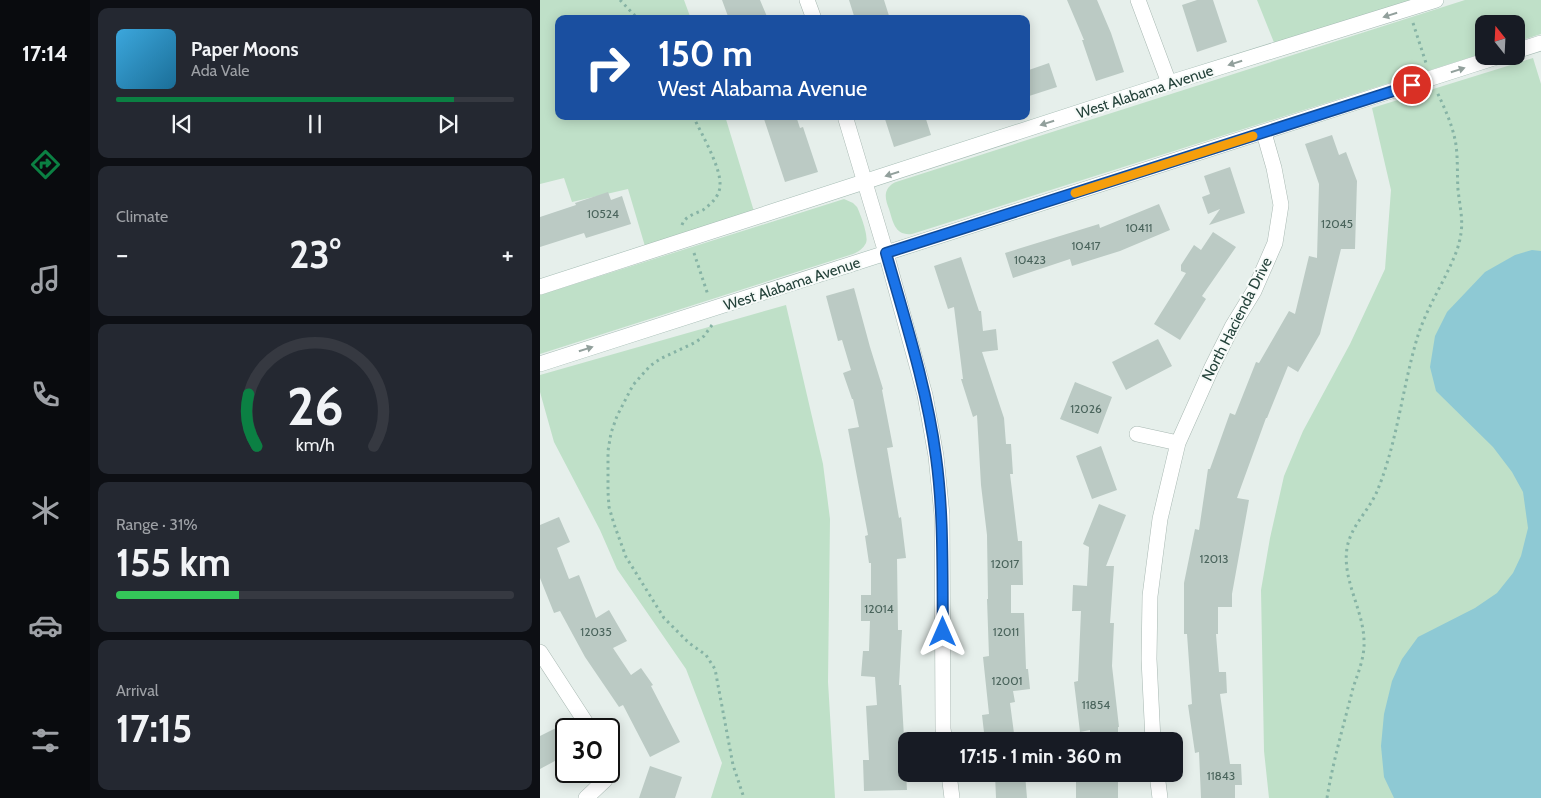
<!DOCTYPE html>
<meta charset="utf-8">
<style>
:root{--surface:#171b24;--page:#242831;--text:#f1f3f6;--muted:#9ea1a6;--line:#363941;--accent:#0b8043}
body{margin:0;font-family:Cabin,sans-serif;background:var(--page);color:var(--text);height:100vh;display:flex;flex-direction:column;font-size:19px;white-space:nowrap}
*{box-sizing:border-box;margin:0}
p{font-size:16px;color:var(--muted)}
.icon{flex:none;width:28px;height:28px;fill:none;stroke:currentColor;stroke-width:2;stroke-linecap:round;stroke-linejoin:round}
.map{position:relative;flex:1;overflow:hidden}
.drawer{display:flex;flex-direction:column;gap:8px;padding:8px;background:#0d0f14;width:450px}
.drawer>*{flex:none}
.hud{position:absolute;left:15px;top:15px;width:475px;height:105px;border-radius:10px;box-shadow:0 2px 12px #0003;background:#1a4fa0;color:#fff;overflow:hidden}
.needle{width:32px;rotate:342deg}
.tools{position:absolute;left:935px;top:15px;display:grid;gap:10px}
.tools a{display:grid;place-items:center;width:50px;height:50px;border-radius:10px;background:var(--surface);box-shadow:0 2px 12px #0003;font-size:25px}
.speed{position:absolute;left:15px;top:718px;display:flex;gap:10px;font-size:25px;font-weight:700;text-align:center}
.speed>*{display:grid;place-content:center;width:65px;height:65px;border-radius:50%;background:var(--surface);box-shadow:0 2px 12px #0003;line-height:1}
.speed .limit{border:2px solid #111;border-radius:8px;background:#fff;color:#111}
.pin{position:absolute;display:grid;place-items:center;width:42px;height:42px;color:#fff;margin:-21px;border:2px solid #fff;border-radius:50%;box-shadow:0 1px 5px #0007}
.me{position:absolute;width:55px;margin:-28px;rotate:0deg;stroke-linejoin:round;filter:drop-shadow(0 0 4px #0008)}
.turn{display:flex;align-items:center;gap:18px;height:105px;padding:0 20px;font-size:22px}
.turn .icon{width:65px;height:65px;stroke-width:2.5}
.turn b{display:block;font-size:35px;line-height:42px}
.big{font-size:38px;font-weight:700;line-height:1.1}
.drawer .widget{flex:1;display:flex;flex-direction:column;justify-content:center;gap:8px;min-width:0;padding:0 18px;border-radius:10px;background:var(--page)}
.drawer .dial{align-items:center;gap:0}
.dial svg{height:130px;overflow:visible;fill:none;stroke:var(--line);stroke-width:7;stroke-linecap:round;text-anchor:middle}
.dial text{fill:var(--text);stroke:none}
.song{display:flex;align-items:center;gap:15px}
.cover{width:60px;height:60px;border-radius:8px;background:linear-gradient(135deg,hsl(200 70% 55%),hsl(200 70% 35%))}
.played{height:5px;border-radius:2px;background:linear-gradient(90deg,var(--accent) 85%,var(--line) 85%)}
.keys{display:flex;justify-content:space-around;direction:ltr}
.heat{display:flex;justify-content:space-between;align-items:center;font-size:28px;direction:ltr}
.charge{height:8px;border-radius:4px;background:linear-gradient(90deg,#34c759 31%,var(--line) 0)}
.trip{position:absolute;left:358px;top:732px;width:285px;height:50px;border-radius:10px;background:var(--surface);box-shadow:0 2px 12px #0003;font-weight:700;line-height:50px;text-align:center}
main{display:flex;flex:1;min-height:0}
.menu{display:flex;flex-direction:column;width:90px;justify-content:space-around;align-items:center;background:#090b0e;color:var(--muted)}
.menu .icon{width:35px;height:35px}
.menu .selected{color:var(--accent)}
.menu b{font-size:22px;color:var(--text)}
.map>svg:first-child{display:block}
</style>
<main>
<nav class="menu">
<b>17:14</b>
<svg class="icon selected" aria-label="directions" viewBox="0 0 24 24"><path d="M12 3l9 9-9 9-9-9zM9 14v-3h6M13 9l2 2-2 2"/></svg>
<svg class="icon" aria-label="music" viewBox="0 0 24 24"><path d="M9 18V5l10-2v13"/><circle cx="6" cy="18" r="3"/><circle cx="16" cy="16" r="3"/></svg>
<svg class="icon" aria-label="phone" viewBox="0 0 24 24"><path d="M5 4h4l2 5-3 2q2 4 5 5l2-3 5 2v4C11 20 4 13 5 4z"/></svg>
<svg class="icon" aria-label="climate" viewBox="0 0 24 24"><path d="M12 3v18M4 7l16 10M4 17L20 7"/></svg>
<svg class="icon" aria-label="car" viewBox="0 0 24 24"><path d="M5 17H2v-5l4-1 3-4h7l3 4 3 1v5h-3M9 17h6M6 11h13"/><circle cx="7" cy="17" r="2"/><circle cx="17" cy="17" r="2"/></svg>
<svg class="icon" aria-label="filters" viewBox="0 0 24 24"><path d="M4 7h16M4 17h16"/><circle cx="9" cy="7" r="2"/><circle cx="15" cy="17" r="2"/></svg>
</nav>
<section class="drawer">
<div class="widget">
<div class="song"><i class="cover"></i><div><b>Paper Moons</b><p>Ada Vale</p></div></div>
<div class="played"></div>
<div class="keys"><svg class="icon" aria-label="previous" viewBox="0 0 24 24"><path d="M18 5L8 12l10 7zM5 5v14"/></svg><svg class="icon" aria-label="pause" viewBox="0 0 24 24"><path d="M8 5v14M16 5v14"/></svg><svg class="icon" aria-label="next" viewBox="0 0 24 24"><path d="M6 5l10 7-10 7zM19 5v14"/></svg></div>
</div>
<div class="widget"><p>Climate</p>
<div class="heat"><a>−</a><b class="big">23°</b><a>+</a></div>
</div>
<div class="widget dial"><svg viewBox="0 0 100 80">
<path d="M14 69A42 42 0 1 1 86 69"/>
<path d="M14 69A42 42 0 0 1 9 37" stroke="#0b8043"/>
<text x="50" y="56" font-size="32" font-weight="700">26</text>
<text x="50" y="72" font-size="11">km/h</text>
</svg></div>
<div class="widget"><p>Range · 31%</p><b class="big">155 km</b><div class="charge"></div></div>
<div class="widget"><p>Arrival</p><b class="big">17:15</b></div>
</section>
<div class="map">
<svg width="1001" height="798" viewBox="0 0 1001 798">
<rect width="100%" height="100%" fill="#e6efeb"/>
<path fill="#bfe0c8" d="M0 0H144L151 19H19V116H185L216 218 107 253 88 189 32 202 24 178 0 184Z
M717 0H896L737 50Z
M925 0H1001V34L976 42V24H944V53L372 234C355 236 353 222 349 209 347 204 345 198 346 193 347 188 351 184 356 182Z
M993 58 1001 84V798H729L724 751 721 590 730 538 744 476 763 431 810 344 845 269 851 190 832 108Z
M304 199 313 203 317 207C320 213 329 236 326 243 323 249 318 252 313 254L0 354V295Z
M246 305 283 464 290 519 288 682 295 798H171L182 763 146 669 77 569 60 530 14 442 0 392V375Z"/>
<path fill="#8ec9d4" d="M992 250 1001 251V798H854L844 777 841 746 844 714 852 681 862 659 878 637 935 608 957 593 973 573 981 556 988 528 983 492 972 472 953 447 896 391 890 367 895 336 907 312 945 272 975 255Z"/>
<path fill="#bbcac4" d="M182 0H220L228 19H189Z
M309 0H344L350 19H315Z
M527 0H557L571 33 584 72 556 81 542 40H544Z
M657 0H673L687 42 657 52 642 5Z
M509 63 517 87 486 97V71Z
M223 116H256L260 128 263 127 278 172 245 182Z
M344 116H385L391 135 354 147Z
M792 135 799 155 806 152 817 181 815 249H801L780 334 758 372 748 366 727 418H726L697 498 709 500 692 594V607H678V634H676L679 672H686L687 693 680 694 690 764H701L702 785H695V798H661L659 752 655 753 648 705 652 704 647 634H644V583L655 529 659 530 668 469H670L690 413 695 415 716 362 719 363 749 311 755 314 769 256 777 258 779 184 765 144Z
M690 167 705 213 669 225 680 209 668 214 662 197 670 194 664 176Z
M68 192 71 200 82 196 91 224 46 238 44 233 0 247V217L36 205 35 203Z
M619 204 630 230 580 251 532 266 530 259 473 278 465 253 559 224 560 228Z
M673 232 696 247 662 296 666 299 640 340 614 324 646 273 641 271V265L654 245 661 250Z
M421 257 439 311H441L443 331 456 329 458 350 442 352 464 418 466 444H471L473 474H470L478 541H482L483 585H471V613H484L486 669H488L490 689 473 691 475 702 470 703 475 741H445L442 715 449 714 443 657 449 656 447 599H448L447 535 441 485 437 415 433 417 421 379H423L414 307 408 309 394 266Z
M314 288 330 347 343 389 342 390 353 447 347 448 359 518 361 517 366 558 357 559 358 630H362L359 685H361L367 790 324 791 323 760H329L326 706 337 705 335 677 321 676 323 651H329L330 621H321V595H331V563H329L325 536 328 535 308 429 319 427 313 399H312L303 373 311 370 302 340 298 341 286 296Z
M618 339 632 366 586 390 572 362Z
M535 382 572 397 558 434 520 419Z
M561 446 577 490 552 499 536 456Z
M559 504 586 515 566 566H574L570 623H574L572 666 579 727H578V741H550V730L540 732 534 682 538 681 541 611H532L533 585 547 586 549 547 543 544Z
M19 517 30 542 17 548 29 579 39 575 56 618 69 610 87 641 73 648 91 675 101 668 113 685 111 686 140 742 110 757 83 705 79 707 45 657 20 611 14 613 0 578V525Z
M16 728 26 747V755L0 769V736Z
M110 766 142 777 135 798H99Z
M455 774H485L487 798H456Z
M536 774H578V798H536Z"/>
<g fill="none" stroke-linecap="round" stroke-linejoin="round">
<defs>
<path id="street" d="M267 0 274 19
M598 0 629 83
M305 116 346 253 385 395 396 456 402 515 403 729 405 741
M597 434 638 443
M0 652 50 729
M613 741 609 659 610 596 620 519 638 443 672 367 692 327 714 291 735 243 741 205 734 168 724 133
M409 774 412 798
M617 774 620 798
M46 798 65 780V771"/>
<path id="secondary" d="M976 51 1001 43
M0 287 629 83 896 0
M0 364 960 56"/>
</defs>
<use href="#street" stroke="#a8b8b2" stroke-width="16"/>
<use href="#secondary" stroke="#a4bbb3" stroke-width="16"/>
<path stroke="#86b3a5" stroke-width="3" stroke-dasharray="2.5 4" stroke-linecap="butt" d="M80 0 98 19
M873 23 886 63
M142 225C145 216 155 214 163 210 171 204 180 196 180 185 181 167 161 133 153 116
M154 253 168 295
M172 325 164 336 156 342 120 359 110 366 93 385 77 416 71 433 68 451V492L69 507 74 524 86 557 124 618 149 643 166 655 175 669 193 765 204 798
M787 798C793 761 804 724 813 688 818 673 825 657 824 640 823 609 802 580 807 548 811 525 830 510 838 489 857 442 862 391 876 342 885 309 905 282 917 250 925 225 921 215 918 190 917 175 918 160 916 145 913 126 905 109 897 92"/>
<use href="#street" stroke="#fff" stroke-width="15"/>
<use href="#secondary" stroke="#fff" stroke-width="15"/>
</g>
<defs><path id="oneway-solid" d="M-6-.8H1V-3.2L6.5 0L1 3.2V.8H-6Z" transform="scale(1.25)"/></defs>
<g fill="#92a09c">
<use href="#oneway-solid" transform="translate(850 15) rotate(163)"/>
<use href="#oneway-solid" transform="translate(695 63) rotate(163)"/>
<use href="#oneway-solid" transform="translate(918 70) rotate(-18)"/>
<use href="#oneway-solid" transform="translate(507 123) rotate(162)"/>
<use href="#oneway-solid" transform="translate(352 174) rotate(162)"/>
<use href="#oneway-solid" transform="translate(46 349) rotate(-18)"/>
</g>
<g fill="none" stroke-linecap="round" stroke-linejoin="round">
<defs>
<path id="route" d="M403 632C402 574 404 515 396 457 387 388 365 320 346 253L872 85"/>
</defs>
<use href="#route" stroke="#114b97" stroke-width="12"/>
<use href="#route" stroke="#1a73e8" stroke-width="9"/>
<path stroke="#f59e0b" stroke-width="9" d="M535 193 713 136"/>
</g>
<g text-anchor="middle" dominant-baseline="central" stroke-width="4" stroke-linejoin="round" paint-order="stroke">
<g font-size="12" fill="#4a645c">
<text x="63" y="213">10524</text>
<text x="797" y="223">12045</text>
<text x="599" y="227">10411</text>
<text x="546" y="245">10417</text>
<text x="490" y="259">10423</text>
<text x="546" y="408">12026</text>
<text x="674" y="558">12013</text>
<text x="465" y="563">12017</text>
<text x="339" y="608">12014</text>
<text x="56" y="631">12035</text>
<text x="466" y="631">12011</text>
<text x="467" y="680">12001</text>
<text x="556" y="704">11854</text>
<text x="681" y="775">11843</text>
</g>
<g font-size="15" fill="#24423a" stroke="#f7fbf9">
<text transform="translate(605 92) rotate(-18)">West Alabama Avenue</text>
<text transform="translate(252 284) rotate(-18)">West Alabama Avenue</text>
<text transform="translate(697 319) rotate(-63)">North Hacienda Drive</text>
</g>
</g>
</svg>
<div class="tools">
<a><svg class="needle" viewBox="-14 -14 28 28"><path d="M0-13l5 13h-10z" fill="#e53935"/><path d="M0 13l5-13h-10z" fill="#9ea1a6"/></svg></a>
</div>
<div class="speed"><div class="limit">30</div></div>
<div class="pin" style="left:872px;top:85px;background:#d93025"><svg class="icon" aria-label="arrive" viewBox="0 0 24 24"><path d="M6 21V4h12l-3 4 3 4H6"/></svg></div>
<svg class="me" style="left:403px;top:632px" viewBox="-20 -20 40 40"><path d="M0-17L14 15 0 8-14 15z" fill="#1a73e8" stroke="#fff" stroke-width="4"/></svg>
<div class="trip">17:15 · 1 min · 360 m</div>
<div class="hud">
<div class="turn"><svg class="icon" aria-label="right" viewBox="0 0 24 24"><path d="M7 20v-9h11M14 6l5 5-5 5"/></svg><div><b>150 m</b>West Alabama Avenue</div></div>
</div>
</div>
</main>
